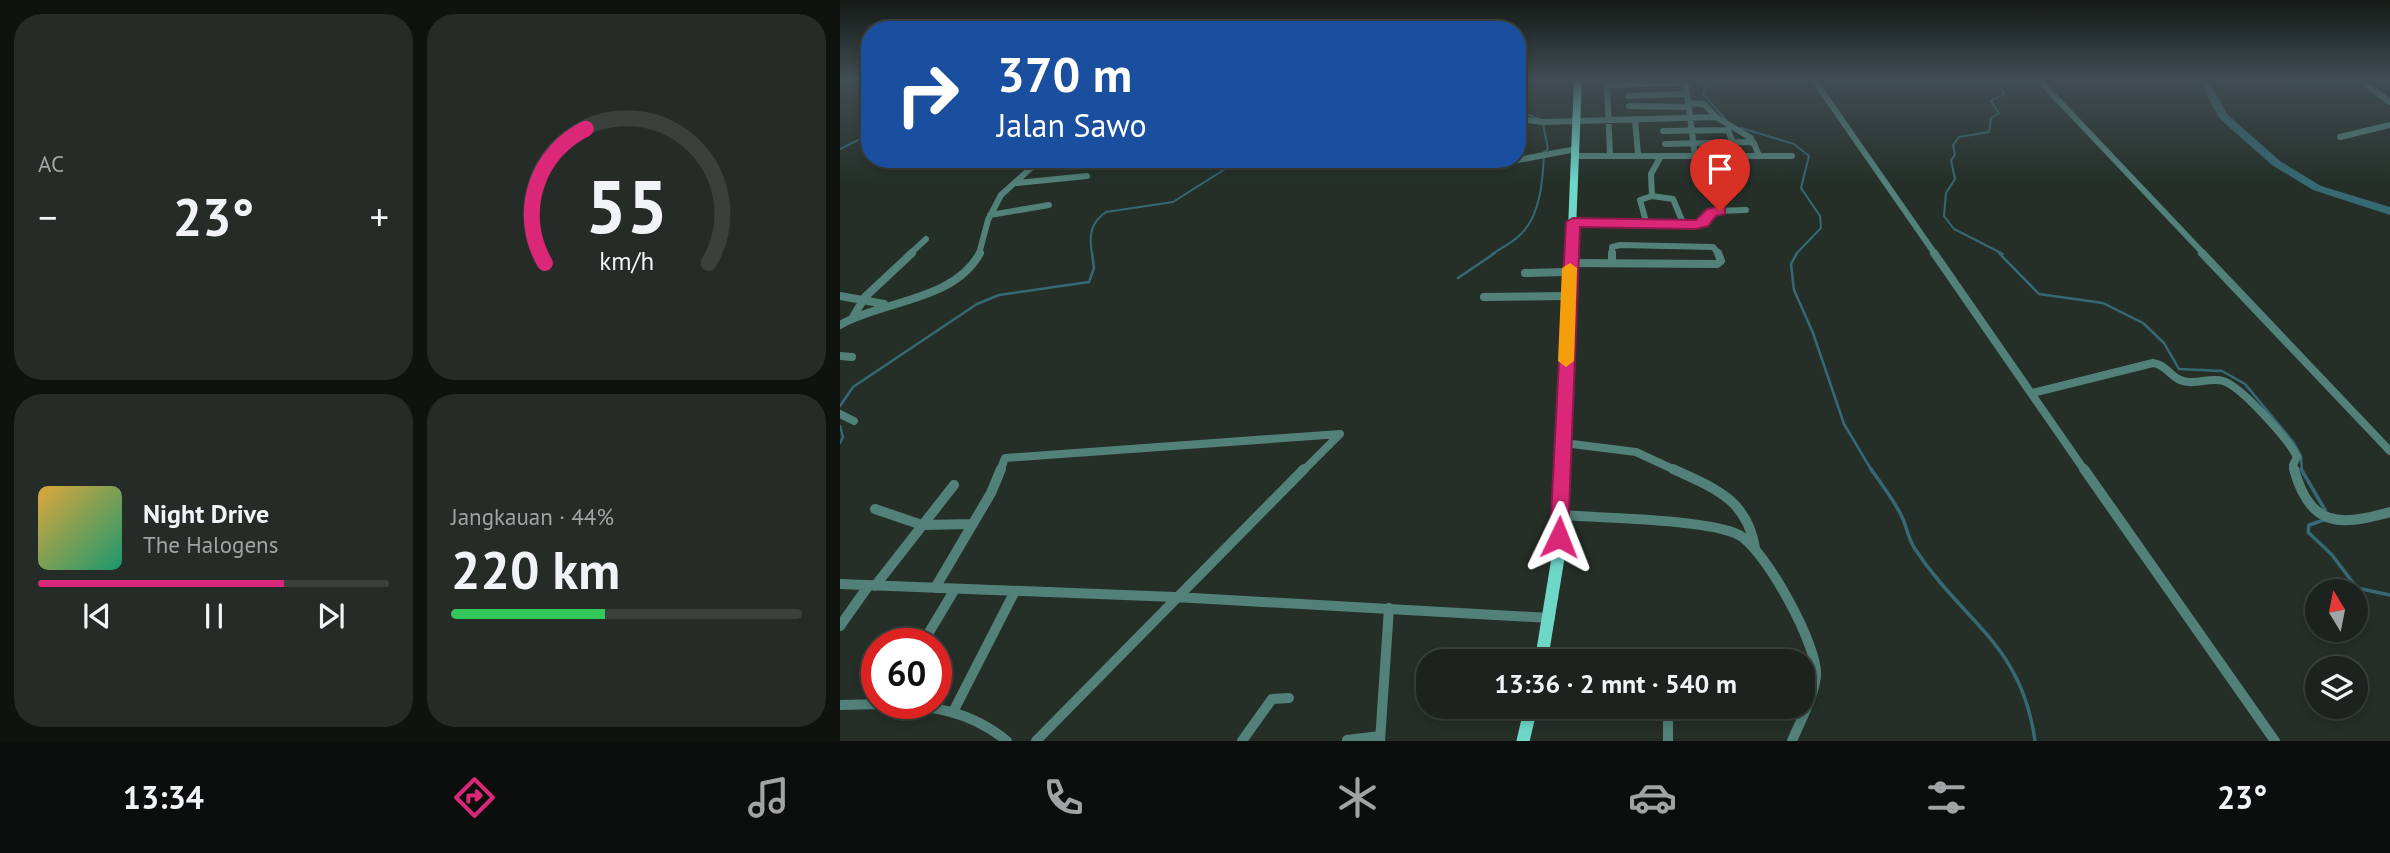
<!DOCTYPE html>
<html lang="id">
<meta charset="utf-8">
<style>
:root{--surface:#1c231e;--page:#252b27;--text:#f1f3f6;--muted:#a0a4a4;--line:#3a403c;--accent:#db2777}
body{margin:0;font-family:"PT Sans",sans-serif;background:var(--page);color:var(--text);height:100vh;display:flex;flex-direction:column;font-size:26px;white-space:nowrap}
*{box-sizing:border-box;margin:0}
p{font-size:23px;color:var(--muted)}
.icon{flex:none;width:38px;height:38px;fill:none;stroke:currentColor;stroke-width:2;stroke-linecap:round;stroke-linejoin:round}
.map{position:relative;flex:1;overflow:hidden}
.panel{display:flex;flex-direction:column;gap:14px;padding:14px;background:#0f1310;width:840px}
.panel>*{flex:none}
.guide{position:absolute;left:21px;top:21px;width:665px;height:147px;border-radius:28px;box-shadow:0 4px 10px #0003,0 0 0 2px var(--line);background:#1a4fa0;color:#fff;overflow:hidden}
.needle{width:46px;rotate:350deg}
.tools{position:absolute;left:1465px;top:579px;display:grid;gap:14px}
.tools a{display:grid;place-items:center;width:63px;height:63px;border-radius:50%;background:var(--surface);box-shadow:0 4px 10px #0003,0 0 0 2px var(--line);font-size:35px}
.speed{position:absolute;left:21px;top:628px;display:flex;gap:14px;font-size:35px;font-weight:700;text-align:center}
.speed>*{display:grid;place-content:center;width:91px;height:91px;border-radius:50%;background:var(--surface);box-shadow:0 4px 10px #0003,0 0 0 2px var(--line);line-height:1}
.speed .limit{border:10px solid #d22;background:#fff;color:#111}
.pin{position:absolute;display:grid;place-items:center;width:60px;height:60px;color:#fff;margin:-72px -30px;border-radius:50% 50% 50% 0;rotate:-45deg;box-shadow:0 0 7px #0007}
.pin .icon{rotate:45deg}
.me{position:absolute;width:77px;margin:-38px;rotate:2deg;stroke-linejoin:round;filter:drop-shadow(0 0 5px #0008)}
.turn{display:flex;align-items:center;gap:24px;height:147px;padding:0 21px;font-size:32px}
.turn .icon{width:91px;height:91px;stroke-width:2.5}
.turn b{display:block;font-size:49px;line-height:60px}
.big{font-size:52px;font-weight:700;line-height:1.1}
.panel .card{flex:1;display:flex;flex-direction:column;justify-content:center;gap:10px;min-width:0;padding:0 24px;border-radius:28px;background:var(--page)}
.panel .dial{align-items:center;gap:0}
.dial svg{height:182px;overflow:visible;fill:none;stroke:var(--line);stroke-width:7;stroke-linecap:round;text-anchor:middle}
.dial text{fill:var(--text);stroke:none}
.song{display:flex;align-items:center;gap:21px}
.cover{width:84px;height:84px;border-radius:10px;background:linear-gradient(135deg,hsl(40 70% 55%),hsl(160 70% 35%))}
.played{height:7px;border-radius:4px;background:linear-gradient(90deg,var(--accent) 70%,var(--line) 70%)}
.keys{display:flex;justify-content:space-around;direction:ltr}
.heat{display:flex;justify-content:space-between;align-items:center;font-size:38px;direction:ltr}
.charge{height:10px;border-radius:5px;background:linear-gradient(90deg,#34c759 44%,var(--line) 0)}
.panel .tiles{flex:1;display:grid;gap:14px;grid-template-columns:repeat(2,1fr)}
.trip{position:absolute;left:576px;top:649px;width:399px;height:70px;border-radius:28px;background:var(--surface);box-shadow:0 4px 10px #0003,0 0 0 2px var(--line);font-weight:700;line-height:70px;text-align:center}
.tabs{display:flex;height:112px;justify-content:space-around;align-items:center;background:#0b0e0c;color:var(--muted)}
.tabs .icon{width:49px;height:49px}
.tabs .selected{color:var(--accent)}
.tabs b{font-size:32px;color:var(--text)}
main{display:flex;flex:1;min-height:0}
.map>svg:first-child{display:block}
</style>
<main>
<section class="panel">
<div class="tiles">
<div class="card"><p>AC</p>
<div class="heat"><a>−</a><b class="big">23°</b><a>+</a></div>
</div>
<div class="card dial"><svg viewBox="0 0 100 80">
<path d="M14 69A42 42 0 1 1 86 69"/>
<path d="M14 69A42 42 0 0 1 32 10" stroke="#db2777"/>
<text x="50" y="56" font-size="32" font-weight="700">55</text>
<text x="50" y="72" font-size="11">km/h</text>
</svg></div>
<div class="card">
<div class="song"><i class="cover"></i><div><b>Night Drive</b><p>The Halogens</p></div></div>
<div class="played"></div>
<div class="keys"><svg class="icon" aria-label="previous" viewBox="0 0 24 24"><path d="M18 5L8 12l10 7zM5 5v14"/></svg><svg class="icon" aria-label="pause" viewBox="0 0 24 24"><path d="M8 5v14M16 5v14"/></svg><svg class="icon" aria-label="next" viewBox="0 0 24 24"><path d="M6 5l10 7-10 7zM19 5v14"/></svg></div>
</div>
<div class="card"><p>Jangkauan · 44%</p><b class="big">220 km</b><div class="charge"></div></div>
</div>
</section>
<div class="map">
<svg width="1550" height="741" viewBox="0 0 1550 741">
<rect width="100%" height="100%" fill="#252f28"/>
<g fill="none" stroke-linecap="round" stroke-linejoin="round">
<path stroke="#356974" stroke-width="2" d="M883 80 865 88 863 94 886 120
M1156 80 1164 94 1151 101 1159 113 1151 118 1149 132 1119 137 1113 145 1115 155 1111 160 1115 179 1106 193 1104 216 1114 229 1163 254
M677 110 699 119
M901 128 954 144 969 156 961 188 980 216 981 228 956 254
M0 149 30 134
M252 254C249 236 250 223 266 212L333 202 401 159
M652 254C661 248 672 243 680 235 701 216 703 178 704 152L708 149 703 124"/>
<path stroke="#356974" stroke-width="2.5" d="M957 253 951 264 954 290 973 333 1004 424 1032 471
M1159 253 1199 294 1263 303 1303 323 1324 343 1339 369 1382 371 1405 384 1454 443 1461 456 1462 471
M618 278 655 253
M0 406 13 387 137 304 159 295 249 282 254 268 252 253
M0 426 3 437 0 443"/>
<path stroke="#356974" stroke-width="3.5" d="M1031 469C1042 485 1055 501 1063 519 1067 529 1069 540 1075 549 1123 622 1182 644 1195 741
M1461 469 1485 510
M1487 519 1469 525 1468 532 1492 555 1517 588 1550 595"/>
<path fill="#356974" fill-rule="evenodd" d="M1359 80H1369L1387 114 1440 161 1481 186 1550 207V215L1473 190 1432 165 1379 118Z"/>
<path stroke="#52817a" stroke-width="6" d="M974 80 1095 254
M1199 80 1364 254
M1520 80 1550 102
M788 96 847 94
M848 103 864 104 876 117 911 138 912 143
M789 106 848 107
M677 119 703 122 876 117
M795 119 798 154
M823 131 888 130 893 143
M1500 137 1550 125
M825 144 909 142 914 143 919 156
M770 155 767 85 842 83 846 85 855 156
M736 156H952
M657 164 736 149
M177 183 247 176
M812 196 811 174 821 156
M150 215 209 205
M733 222 864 223 875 211 906 210
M807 225 800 200 812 196 833 199 844 225
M70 254 86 239
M139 254 148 220 161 195 201 159
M772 254V247L780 245 873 247 879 254"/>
<path stroke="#52817a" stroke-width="8" d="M772 253V263
M1094 253 1245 471
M1362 253 1550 451
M730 263 877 264 881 261 878 253
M685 273 729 272
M0 296 44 304
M644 297 728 296
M13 317 25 297 72 253
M0 325C44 300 114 301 140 253
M0 356 12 357
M1192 393 1313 363C1326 365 1329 375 1340 380 1353 386 1369 377 1383 381 1401 386 1449 440 1457 457L1453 465 1454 471
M0 414 14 421
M724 443 796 452 837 471
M160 471 165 458 500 434 463 471"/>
<path stroke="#52817a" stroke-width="10" d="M833 469C874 488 907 499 915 548
M1244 469 1435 741
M1454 469C1470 528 1500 526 1550 512
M35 509 82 525 133 524
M720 515C759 518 869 519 899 535 925 549 979 647 976 676 974 697 960 721 952 741
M0 584 335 597 710 618
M35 586 114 485
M95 588 151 493 161 469
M0 626 29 585
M82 644 115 589
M44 704C92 706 129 710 167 741
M0 705 44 704
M639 707 689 717
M828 707V741
M114 710 175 591
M507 740 540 736
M196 741 464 469
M402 741 432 699 449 698
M540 741 549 608"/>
<path stroke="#6ed7c8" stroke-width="8" d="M731 254 738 80"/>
<path stroke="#6ed7c8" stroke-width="10" d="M722 471 731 253"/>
<path stroke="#6ed7c8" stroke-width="13" d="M701 662 718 558 722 469
M683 741 691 707"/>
</g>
<linearGradient id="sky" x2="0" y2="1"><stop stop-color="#141a16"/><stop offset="0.43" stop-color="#404d53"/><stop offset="1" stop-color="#404d53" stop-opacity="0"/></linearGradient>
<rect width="1550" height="184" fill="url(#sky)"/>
<path fill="#db2777" stroke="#8e194d" stroke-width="2" d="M880 206 885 208V214L876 216 868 226 856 229 740 227 728 537 725 542H712L710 537 726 222 733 218 856 220 867 209Z"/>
<path fill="#f59e0b" d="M730 263 737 268 734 361 726 367 718 361 722 268Z"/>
</svg>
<div class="tools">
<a><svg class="needle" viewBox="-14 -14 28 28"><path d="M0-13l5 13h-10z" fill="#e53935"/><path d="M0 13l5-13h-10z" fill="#a0a4a4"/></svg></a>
<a><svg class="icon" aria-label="layers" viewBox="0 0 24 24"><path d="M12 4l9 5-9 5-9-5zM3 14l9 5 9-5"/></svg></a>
</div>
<div class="speed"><div class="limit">60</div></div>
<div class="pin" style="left:880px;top:211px;background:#d93025"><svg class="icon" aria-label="arrive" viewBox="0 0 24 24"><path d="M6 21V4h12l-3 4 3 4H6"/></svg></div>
<svg class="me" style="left:719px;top:537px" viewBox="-20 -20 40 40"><path d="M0-17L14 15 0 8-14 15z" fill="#db2777" stroke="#fff" stroke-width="4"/></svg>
<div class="trip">13:36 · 2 mnt · 540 m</div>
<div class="guide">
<div class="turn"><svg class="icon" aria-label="right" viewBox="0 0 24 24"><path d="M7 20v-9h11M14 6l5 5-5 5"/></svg><div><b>370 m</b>Jalan Sawo</div></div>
</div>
</div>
</main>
<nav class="tabs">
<b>13:34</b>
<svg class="icon selected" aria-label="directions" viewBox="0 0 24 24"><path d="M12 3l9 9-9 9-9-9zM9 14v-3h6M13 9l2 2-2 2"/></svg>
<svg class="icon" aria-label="music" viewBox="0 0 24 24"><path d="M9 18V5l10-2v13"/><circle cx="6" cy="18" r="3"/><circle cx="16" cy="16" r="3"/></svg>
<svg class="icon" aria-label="phone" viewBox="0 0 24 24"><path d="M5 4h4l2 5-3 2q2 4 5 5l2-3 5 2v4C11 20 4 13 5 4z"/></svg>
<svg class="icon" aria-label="climate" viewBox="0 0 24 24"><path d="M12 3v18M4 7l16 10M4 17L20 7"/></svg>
<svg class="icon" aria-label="car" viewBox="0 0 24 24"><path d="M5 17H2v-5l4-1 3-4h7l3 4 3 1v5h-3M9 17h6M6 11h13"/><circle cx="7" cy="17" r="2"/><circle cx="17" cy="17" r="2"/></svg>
<svg class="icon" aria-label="filters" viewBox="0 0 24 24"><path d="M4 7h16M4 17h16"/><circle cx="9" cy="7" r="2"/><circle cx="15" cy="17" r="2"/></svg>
<b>23°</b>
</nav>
